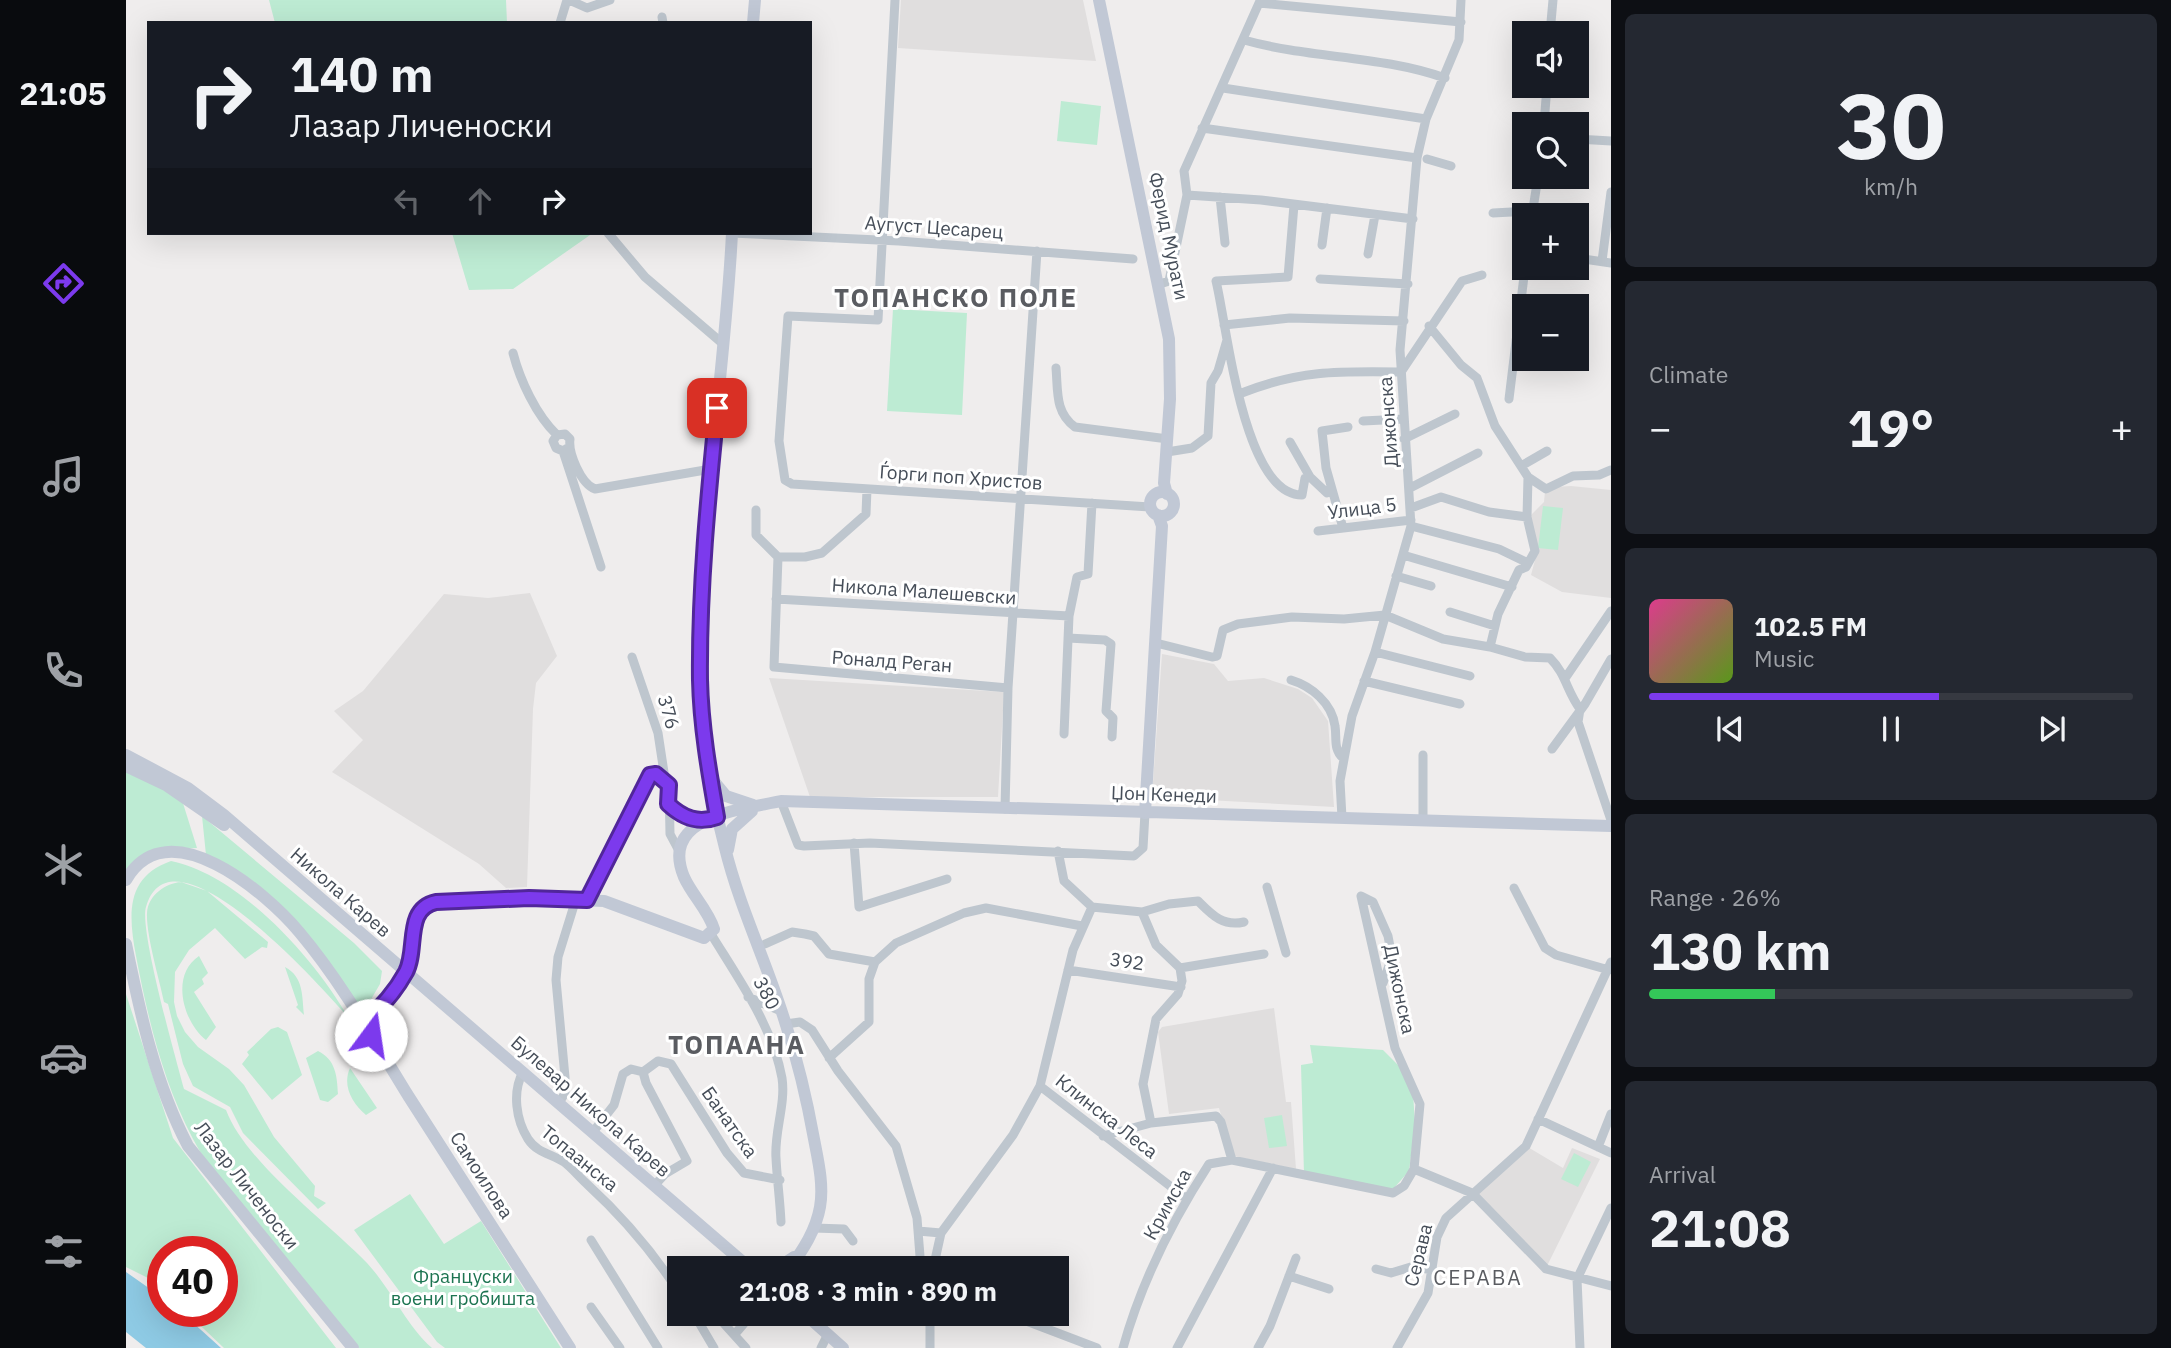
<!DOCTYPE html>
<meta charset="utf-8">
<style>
:root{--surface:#171b24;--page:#242831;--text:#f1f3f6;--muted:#9ea1a6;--line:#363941;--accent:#7c3aed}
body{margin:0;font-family:"IBM Plex Sans",sans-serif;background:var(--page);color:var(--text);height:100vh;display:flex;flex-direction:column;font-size:26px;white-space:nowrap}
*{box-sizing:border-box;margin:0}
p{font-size:23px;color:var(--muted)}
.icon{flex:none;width:38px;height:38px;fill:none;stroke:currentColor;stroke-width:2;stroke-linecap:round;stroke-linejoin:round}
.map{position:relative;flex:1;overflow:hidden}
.side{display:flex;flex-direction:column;gap:14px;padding:14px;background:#0d0f14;width:560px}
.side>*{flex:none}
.banner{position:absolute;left:21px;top:21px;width:665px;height:214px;border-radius:0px;box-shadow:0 7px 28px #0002;background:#171b24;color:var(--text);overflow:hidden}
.fabs{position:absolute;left:1386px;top:21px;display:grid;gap:14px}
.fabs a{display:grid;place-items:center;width:77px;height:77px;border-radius:0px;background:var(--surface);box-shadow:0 7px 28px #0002;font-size:35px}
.speed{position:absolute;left:21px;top:1236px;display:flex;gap:14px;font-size:35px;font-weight:700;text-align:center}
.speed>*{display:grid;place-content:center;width:91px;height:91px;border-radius:50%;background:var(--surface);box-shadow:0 7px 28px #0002;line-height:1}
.speed .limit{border:10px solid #d22;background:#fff;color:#111}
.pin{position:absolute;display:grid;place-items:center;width:60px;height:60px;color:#fff;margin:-30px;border-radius:14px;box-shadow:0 4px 10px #0006}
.me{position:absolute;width:77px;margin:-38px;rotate:14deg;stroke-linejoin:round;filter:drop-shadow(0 0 5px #0008)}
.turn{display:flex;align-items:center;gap:24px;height:147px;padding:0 28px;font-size:32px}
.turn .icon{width:91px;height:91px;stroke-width:2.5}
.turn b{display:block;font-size:49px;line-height:60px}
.lanes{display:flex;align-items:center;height:66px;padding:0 28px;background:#0003;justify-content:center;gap:35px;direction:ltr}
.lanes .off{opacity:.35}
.big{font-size:52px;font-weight:700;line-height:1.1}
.side .widget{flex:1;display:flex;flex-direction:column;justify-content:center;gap:10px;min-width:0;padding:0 24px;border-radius:10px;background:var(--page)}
.side .dial{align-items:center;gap:0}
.dial b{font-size:91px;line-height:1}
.song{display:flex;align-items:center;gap:21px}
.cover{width:84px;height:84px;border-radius:10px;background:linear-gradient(135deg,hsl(330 70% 55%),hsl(90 70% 35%))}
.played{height:7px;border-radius:4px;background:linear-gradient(90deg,var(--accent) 60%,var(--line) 60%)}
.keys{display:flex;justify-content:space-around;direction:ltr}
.heat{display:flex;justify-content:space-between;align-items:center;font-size:38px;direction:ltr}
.charge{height:10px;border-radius:5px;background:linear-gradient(90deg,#34c759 26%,var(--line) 0)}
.trip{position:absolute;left:541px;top:1256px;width:402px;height:70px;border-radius:0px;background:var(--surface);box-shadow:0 7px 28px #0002;font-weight:700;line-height:70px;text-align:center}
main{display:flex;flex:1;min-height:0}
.dock{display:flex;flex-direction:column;width:126px;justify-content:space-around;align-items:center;background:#090b0e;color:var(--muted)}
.dock .icon{width:49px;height:49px}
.dock .selected{color:var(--accent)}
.dock b{font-size:32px;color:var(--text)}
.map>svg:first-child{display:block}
</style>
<main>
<nav class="dock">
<b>21:05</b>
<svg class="icon selected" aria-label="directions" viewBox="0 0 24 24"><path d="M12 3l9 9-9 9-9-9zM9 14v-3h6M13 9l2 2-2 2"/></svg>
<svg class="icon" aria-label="music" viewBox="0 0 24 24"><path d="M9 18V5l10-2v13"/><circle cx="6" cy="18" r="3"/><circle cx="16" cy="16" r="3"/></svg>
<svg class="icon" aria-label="phone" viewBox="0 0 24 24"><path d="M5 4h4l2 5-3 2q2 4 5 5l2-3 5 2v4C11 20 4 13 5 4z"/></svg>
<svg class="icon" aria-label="climate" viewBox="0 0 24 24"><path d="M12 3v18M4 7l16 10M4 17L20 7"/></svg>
<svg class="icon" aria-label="car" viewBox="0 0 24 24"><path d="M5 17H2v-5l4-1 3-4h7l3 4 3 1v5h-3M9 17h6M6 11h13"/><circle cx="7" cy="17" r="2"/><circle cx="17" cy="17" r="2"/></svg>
<svg class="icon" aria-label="filters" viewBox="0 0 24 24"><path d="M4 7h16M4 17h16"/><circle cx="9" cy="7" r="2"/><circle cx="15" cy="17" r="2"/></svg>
</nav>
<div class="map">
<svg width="1485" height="1348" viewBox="0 0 1485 1348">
<rect width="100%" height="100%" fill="#efeded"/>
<path fill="#e0dede" d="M775 0H957L970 61 772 48Z
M1445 486 1485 490V598L1436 592 1405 575 1412 549 1403 517 1418 502 1419 491 1429 487Z
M404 593 431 656 410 683 407 709 401 887 380 888 353 864 206 772 237 740 208 711 237 691 318 594 362 598Z
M1036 654 1088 664 1102 681 1138 678 1172 689 1186 698 1202 721 1208 807 1026 797Z
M643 678 878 692 872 797H684Z
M1148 1008 1160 1102H1165L1170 1169 1107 1156 1093 1108 1043 1114 1032 1032 1036 1027Z
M1400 1146 1437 1168 1446 1148 1474 1159 1420 1268 1352 1194Z"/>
<path fill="#bdebd3" d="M143 0H380L381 23H149Z
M935 101 975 106 971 145 931 141Z
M326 233H467L387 289 343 290Z
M767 309 841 313 836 415 761 411Z
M1417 506 1437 508 1432 550 1412 548Z
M0 769 56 800 71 848 29 850 0 878Z
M76 816 228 943 256 971 254 984 240 1008H231L174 927 80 855Z
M45 861C114 875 188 958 222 1017 197 989 46 818 20 907 13 929 50 1059 58 1089L100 1110C120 1163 200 1221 241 1263 265 1289 280 1325 306 1348H233C200 1308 167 1269 134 1229 110 1201 84 1172 67 1139 37 1082 22 1019 10 956 2 913 0 877 45 861Z
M55 882 81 891 142 942 141 948 136 947 119 959 89 928 63 950 49 972 48 1002 51 1016 59 1032 72 1047 103 1069 118 1085 148 1137 189 1186 188 1196 200 1203 192 1209 117 1133 104 1107 67 1086 57 1064 42 1004 38 1002C33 978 20 935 21 913 22 895 40 883 55 882Z
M73 956 82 973 76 979 78 984 68 992 90 1027 80 1040C57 1022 44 975 73 956Z
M159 967C178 977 176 997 178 1015L170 1007 172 1005Z
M0 994 47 1138 210 1348H98L59 1311H96V1251H37V1290L26 1280 0 1267Z
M152 1027 161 1032 176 1075 146 1100 116 1064 123 1055 121 1052 145 1029Z
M1184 1045 1257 1050 1274 1067 1287 1093 1289 1124 1283 1171 1268 1188 1251 1189 1178 1174 1175 1065 1187 1063Z
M192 1051C210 1060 211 1076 212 1094L202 1102 194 1100 180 1058Z
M224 1068 251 1108 240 1115C226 1103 216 1086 224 1068Z
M1156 1115 1161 1146 1143 1148 1138 1118Z
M1448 1153 1465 1162 1452 1187 1435 1179Z
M284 1194 318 1244 355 1221 435 1348H319L311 1342 228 1230Z"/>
<path fill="#8ecae4" d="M0 1272 37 1298V1311H54L95 1348H20L0 1332Z"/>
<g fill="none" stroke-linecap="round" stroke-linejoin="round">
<path stroke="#bec6ce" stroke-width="9" d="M443 0 461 8 484 0
M769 0 752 320 662 316 653 441 659 480 666 484 1024 507
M536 17 537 23
M434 23 441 0
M1424 33 1427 0
M1118 40C1185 59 1254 55 1319 78
M1097 88 1300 119
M1418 124 1421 86
M1076 128 1291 158
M1451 139 1485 141
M1301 159 1325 166
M1061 195 1135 200 1287 219
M1094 197 1099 243
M1168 205 1162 277 1090 281C1101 325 1117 495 1176 495L1179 478 1184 477
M1367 213 1407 211
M1406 215 1412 177
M482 233 519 277 596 343
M606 233 773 241 1007 259
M1196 245 1201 208
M1242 254 1249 215
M1451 258 1485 263
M1476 261 1485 192
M1194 279 1282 284
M1034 284 1043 281 1061 195 1058 171 1133 3 1335 22
M1098 325 1164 318 1278 321
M1303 326 1335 365 1351 378 1369 426 1402 477
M387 353C394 380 410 415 431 435
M930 368C932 391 929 413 949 427L1042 439
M1113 394C1173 370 1212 371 1275 372L1336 281 1356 275
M1383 399 1399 268
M1237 421 1277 419
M1278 439 1329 414
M1164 442 1184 477 1201 493
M443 447 437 451 430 448 427 441 431 435 439 434 444 439C442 453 455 484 469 489L585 469
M437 451 475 567
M1041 452 1066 448 1082 436 1085 383 1092 371 1101 340
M1395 466 1421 451
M1402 477 1420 489 1447 476 1473 475 1485 470
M1284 488 1352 453
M1285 508 1315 497 1363 512 1401 517
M630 510V535L652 557H679L696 553 740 514 741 489
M1285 526 1373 549 1402 563
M1217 528 1200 468 1196 431 1222 427
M1192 531 1285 520
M1277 555 1386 587
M652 557 648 667 882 688
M1270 576 1305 586
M650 599 943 616
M1324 612 1369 626
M942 638 979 640 985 644 980 711 987 718 986 737
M1030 643 1086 657 1091 656 1097 630 1112 624 1166 617 1218 619 1259 615 1317 639 1364 647 1399 657 1424 658C1440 674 1441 692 1454 709
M1364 647 1372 614 1393 570 1400 567 1409 551 1401 517 1402 477
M1249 652 1344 676
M506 657 532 733 539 779 543 785 544 834 552 849
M1440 677 1485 611
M1165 680C1185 686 1206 703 1209 726 1211 738 1207 749 1217 758
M1238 681 1334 704
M1454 709 1452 722 1485 820
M938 734 943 616 951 577 962 574 966 503
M1426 749 1459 704 1485 659
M1297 755V820
M655 801 672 845 678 846 744 843 1008 856 1017 848 1019 813
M542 804 556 815 578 822
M879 809 882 688 911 251
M1216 818 1214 781 1226 716 1249 652 1285 526 1274 350 1291 158 1300 119 1333 40 1335 0
M728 843 733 907 821 879
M932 851 938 881 966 907 1016 912 1043 904 1072 901C1086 915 1097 927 1118 922
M1141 887 1160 953
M1388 888 1419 948 1430 955 1483 970
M1235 896 1247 902 1262 936 1266 957 1257 983
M461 900 524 775 530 774 539 779
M1016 912 1030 945 1054 968
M585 934C612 978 647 1027 656 1078 660 1104 648 1132 650 1158 651 1179 654 1200 655 1222
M639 944 666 932 679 934 688 936 703 954 749 962
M942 970 1055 987
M622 997 655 1011
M660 1024 674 1022 686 1030 712 1071 770 1146 791 1218 795 1269
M703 1058 743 1022V979L749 962 770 943 838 913 860 908 956 926
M397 1072C386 1092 390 1120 402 1139 411 1153 426 1154 438 1162 446 1168 454 1178 462 1185 497 1217 526 1251 553 1292
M914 1086 1061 1199
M433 1103 439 1093V1077L430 980 432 957 450 899
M1412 1119 1485 1153
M467 1132 488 1105 497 1074 505 1069 517 1072
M977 1136 1025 1123
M1472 1147 1485 1114
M1106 1160 1095 1122 1090 1116 1025 1123 1017 1084 1030 1019 1052 994 1056 981 1054 968 1138 954
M1288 1169 1346 1193 1420 1269 1485 1286
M528 1186 539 1174 561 1161 520 1083 517 1072 532 1061 545 1064 601 1153 618 1173 654 1180
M688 1228 718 1229 727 1241
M792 1231 815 1233
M465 1240 532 1348
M807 1269 815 1233 887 1135 914 1086 947 950 966 907
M1250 1269 1265 1273 1288 1266 1308 1271
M1163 1276 1203 1289
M465 1307 494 1348
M568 1314 588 1348
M763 1314 895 1319 971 1348
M573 1321 592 1317 620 1348
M609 1334 626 1314
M695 1348 702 1334
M804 1348V1314
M997 1348C1015 1283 1046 1221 1083 1164L1106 1160 1267 1193 1278 1186 1288 1169 1294 1104 1269 1048 1235 896
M1051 1348 1147 1168
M1132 1348 1144 1326 1170 1258
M1271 1348 1302 1293 1311 1237 1320 1218 1400 1146 1485 962
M1454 1348 1451 1279 1485 1208"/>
<path stroke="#c1c8d5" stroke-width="12" d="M973 0 1043 339 1044 399 1038 483 1041 494
M627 23 629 0
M606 233C596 437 546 646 599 848 614 909 642 965 660 1025 672 1062 681 1100 688 1139 692 1160 698 1185 694 1207 690 1230 677 1250 663 1269
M1024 504a12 12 0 1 1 24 0a12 12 0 1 1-24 0Z
M0 755 62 788 98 815 625 1269
M0 766 40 785 98 825
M586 779 600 796 627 805
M1019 813 1036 526 1032 515
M602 850 606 829 626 811
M0 880C41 808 140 892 174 933 216 983 249 1042 283 1097 336 1181 391 1264 444 1348
M0 944C14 1013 29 1083 62 1146L227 1348
M238 1022 280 972 292 914 305 902 403 898 478 901 578 938 588 929C582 910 566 895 558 877 533 816 614 810 655 801L1485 826
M650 1269 668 1257
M679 1314 717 1348"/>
</g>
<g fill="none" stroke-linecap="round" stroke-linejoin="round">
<defs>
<path id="route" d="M245 1035 238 1022C254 1009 270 990 280 972 292 949 278 909 310 902L403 898 461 900 524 775 530 774 543 785 542 804C557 818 572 824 591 817 583 772 575 726 574 680 573 589 582 498 591 408"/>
</defs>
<use href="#route" stroke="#51269a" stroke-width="18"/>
<use href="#route" stroke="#7c3aed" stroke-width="12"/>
</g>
<g text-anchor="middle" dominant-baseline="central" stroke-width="6" stroke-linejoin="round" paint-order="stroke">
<g font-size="19" fill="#464e59" stroke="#fff">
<text transform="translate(808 227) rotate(4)">Аугуст Цесарец</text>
<text transform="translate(1043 236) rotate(78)">Ферид Мурати</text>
<text transform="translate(1262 422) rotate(-94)">Дижонска</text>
<text transform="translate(835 477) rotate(4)">Ѓорги поп Христов</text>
<text transform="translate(1236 508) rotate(-7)">Улица 5</text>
<text transform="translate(798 591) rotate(4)">Никола Малешевски</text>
<text transform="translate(766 661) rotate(4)">Роналд Реган</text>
<text transform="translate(543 712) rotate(74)">376</text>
<text transform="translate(1038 794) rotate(2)">Џон Кенеди</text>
<text transform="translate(215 892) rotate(41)">Никола Карев</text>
<text transform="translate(1001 961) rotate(8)">392</text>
<text transform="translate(1274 989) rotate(78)">Дижонска</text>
<text transform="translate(641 993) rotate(62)">380</text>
<text transform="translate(465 1106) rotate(41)">Булевар Никола Карев</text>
<text transform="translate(981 1116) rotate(38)">Клинска Леса</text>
<text transform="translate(604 1122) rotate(55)">Банатска</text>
<text transform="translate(454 1158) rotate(39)">Топаанска</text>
<text transform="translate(356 1175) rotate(57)">Самоилова</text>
<text transform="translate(121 1185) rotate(52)">Лазар Личеноски</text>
<text transform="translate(1041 1204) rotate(-61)">Кримска</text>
<text transform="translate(1292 1255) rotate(-76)">Серава</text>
</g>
<g font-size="19" fill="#1d7451" stroke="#fff">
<text x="337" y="1276">Француски<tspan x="337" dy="22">воени гробишта</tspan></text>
</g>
<g font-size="21" letter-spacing="2" fill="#5a5c61" stroke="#fff">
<text x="1352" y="1277">СЕРАВА</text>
</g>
<g font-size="26" font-weight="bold" letter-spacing="2" fill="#5a5c61" stroke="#fff">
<text x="830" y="297">ТОПАНСКО ПОЛЕ</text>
<text x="611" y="1044">ТОПААНА</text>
</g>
</g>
</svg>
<div class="fabs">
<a><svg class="icon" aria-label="sound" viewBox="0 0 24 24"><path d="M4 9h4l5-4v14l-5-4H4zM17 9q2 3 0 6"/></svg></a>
<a><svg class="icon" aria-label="search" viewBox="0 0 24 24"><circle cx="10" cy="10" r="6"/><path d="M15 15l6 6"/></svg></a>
<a>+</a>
<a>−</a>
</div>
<div class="speed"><div class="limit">40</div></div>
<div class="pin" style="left:591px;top:408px;background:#d93025"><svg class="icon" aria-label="arrive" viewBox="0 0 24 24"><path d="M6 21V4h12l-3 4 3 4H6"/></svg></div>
<svg class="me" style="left:245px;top:1035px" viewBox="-20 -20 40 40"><circle r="19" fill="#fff"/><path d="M0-13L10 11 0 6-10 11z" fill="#7c3aed"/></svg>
<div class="trip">21:08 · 3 min · 890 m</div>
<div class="banner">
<div class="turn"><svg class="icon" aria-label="right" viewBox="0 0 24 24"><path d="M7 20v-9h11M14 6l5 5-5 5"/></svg><div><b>140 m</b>Лазар Личеноски</div></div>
<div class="lanes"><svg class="icon off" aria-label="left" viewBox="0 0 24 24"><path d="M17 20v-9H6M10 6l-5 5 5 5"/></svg><svg class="icon off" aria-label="ahead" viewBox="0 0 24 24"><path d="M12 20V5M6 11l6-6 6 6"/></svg><svg class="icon" aria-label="right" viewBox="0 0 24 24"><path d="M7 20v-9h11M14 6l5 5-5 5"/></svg></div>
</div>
</div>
<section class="side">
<div class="widget dial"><b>30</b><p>km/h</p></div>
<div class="widget"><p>Climate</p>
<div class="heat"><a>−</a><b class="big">19°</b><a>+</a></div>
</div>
<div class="widget">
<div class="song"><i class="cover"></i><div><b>102.5 FM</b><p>Music</p></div></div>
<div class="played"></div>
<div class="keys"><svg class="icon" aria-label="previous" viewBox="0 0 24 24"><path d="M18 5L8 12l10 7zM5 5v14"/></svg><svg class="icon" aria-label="pause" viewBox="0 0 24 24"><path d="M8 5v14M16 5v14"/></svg><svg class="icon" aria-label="next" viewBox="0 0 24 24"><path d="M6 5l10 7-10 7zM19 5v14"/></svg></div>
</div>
<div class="widget"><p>Range · 26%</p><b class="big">130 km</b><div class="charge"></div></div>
<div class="widget"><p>Arrival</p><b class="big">21:08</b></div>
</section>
</main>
